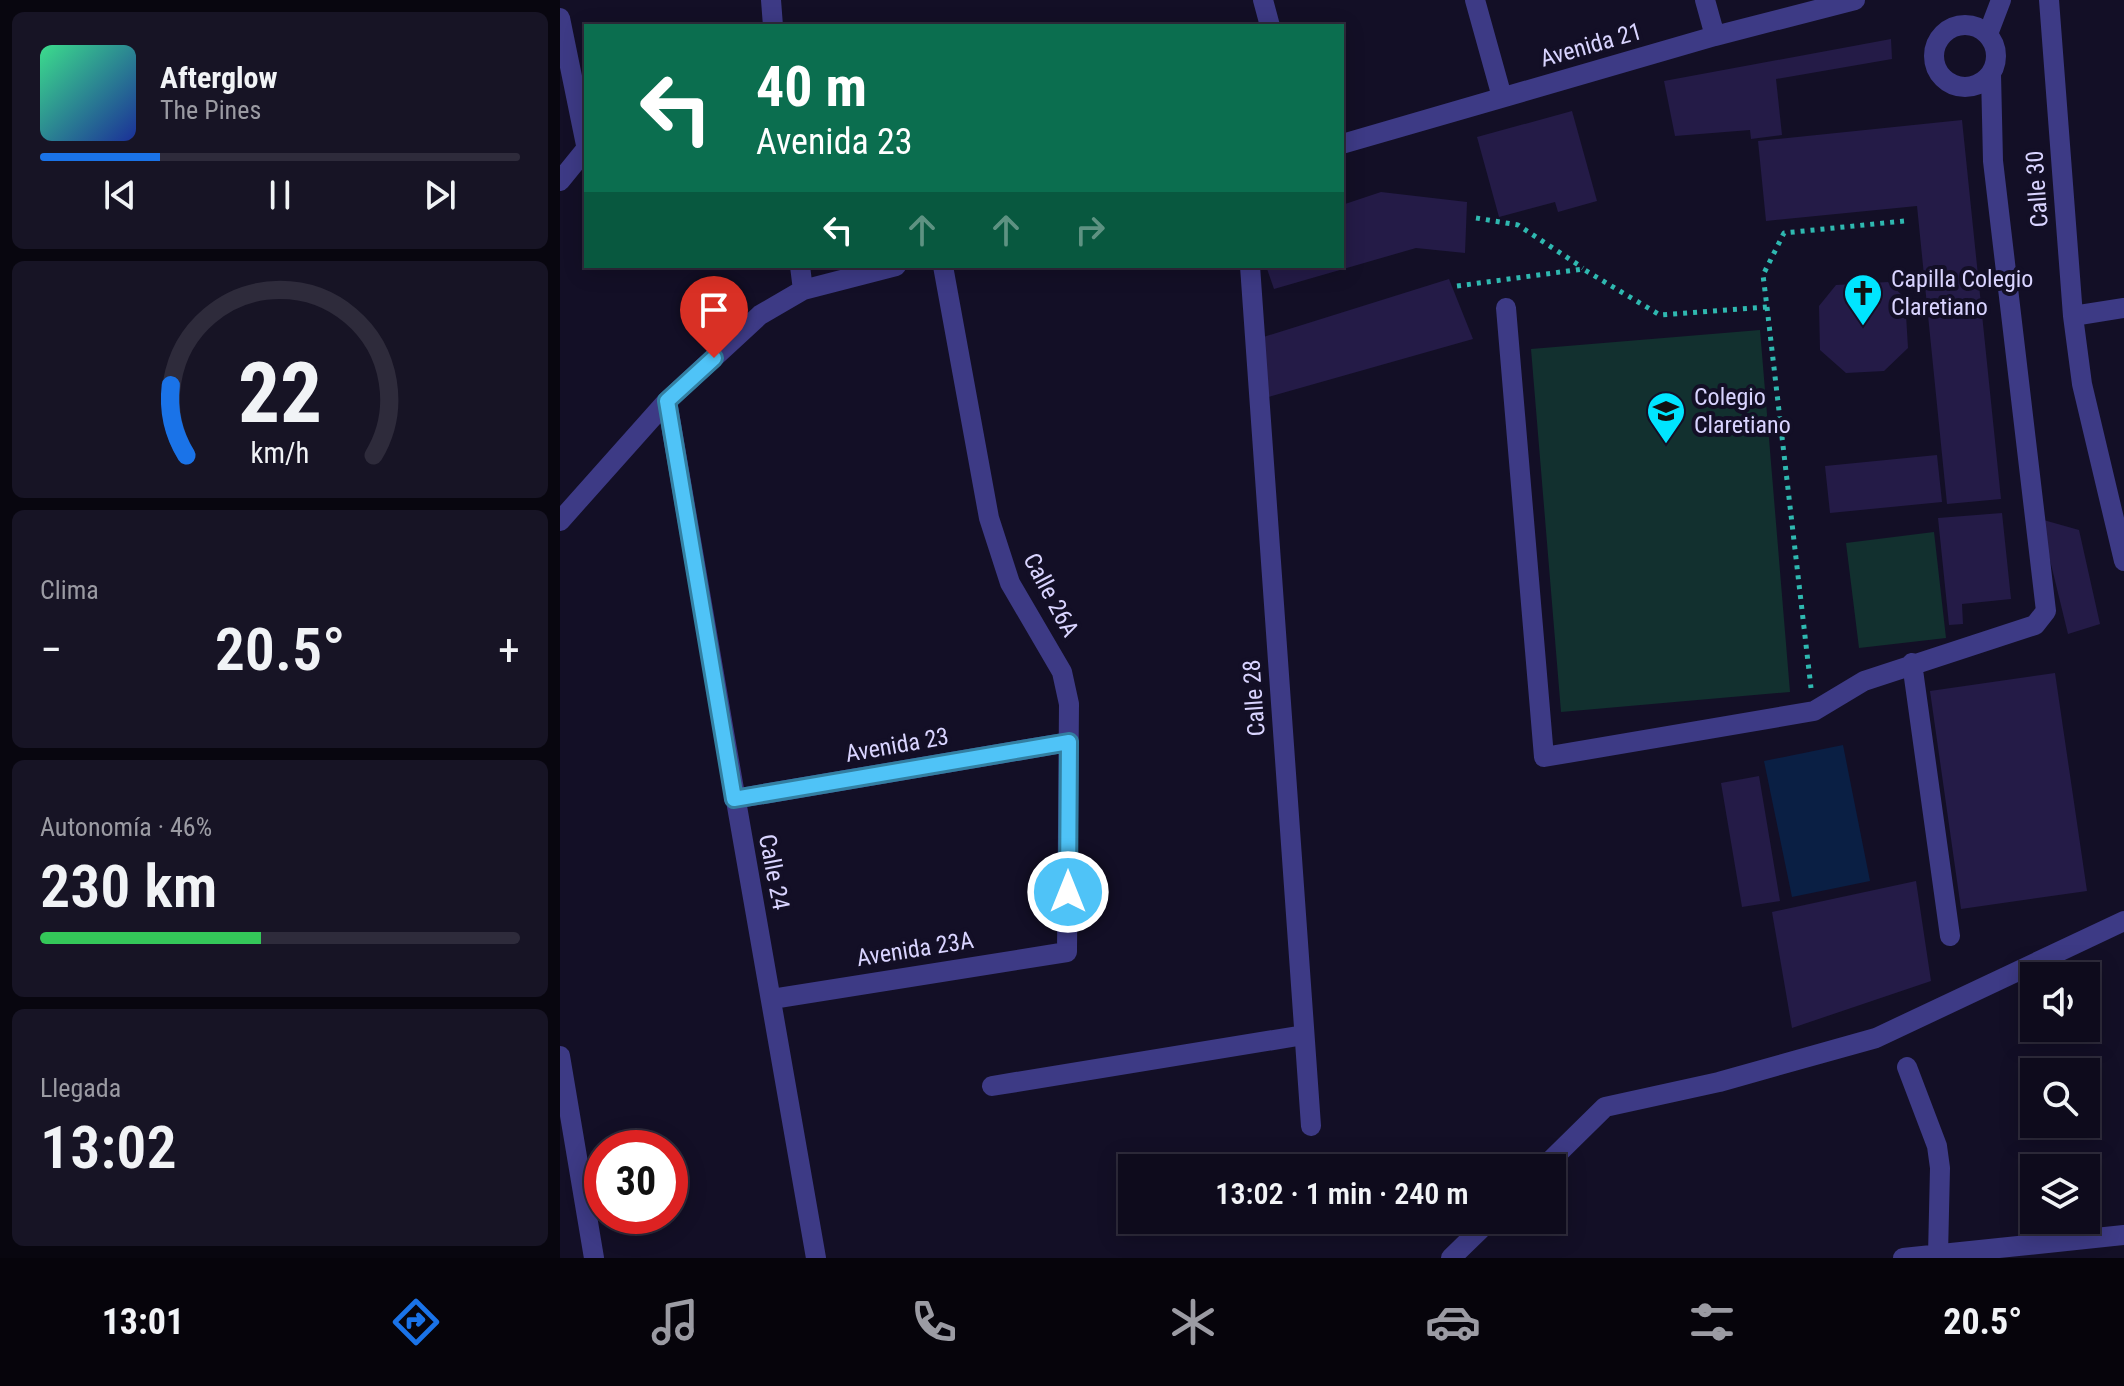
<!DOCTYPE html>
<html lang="es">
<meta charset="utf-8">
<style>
:root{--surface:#0e0b1c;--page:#171425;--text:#f1f3f6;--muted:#9b9ba3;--line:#2e2b3b;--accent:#1a73e8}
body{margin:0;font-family:"Roboto Condensed",sans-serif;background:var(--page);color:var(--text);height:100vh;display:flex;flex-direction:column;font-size:30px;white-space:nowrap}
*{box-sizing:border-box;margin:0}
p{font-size:26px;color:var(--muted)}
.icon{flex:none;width:44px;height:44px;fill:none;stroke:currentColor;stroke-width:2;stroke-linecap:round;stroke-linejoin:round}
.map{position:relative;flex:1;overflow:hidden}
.drawer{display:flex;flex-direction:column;gap:12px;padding:12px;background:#08060f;width:560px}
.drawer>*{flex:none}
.guide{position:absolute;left:24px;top:24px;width:760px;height:244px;border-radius:0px;box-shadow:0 4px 20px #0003,0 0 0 2px var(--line);background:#0b6e4f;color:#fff;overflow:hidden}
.fabs{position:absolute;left:1460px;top:962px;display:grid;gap:16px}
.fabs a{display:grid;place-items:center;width:80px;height:80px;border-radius:0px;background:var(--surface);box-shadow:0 4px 20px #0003,0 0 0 2px var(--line);font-size:40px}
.speed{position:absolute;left:24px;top:1130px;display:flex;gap:16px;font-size:40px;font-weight:700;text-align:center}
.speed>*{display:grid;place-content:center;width:104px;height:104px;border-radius:50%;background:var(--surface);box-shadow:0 4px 20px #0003,0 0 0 2px var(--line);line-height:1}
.speed .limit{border:12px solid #d22;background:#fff;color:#111}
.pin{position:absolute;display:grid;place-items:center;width:68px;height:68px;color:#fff;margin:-82px -34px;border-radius:50% 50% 50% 0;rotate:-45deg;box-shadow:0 0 8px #0007}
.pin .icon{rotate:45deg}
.me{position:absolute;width:88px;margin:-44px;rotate:0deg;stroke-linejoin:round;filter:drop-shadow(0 0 6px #0008)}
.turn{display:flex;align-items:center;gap:28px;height:168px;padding:0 40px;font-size:36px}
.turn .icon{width:104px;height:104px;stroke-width:2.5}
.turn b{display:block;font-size:56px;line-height:68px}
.lanes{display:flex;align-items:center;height:76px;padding:0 40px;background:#0003;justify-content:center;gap:40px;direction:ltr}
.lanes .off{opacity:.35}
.big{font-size:60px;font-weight:600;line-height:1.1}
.drawer .card{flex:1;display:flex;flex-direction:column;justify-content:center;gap:12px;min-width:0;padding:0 28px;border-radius:12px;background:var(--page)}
.drawer .dial{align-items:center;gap:0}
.dial svg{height:208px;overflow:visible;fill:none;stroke:var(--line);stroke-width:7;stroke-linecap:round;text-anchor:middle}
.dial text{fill:var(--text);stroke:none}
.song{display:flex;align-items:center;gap:24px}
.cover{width:96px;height:96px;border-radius:12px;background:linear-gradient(135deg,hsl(150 70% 55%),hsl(230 70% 35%))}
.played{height:8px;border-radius:4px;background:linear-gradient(90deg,var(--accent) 25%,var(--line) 25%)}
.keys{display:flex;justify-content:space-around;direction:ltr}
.heat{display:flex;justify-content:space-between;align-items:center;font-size:44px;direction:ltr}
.charge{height:12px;border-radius:6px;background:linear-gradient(90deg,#34c759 46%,var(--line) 0)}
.trip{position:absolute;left:558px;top:1154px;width:448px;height:80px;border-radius:0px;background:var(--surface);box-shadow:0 4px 20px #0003,0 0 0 2px var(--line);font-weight:600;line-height:80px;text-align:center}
.menu{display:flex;height:128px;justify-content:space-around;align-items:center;background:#06040b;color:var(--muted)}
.menu .icon{width:56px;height:56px}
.menu .active{color:var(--accent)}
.menu b{font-size:36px;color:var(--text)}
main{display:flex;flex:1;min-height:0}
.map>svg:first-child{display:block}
</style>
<main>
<section class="drawer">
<div class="card">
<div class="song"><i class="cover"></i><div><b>Afterglow</b><p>The Pines</p></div></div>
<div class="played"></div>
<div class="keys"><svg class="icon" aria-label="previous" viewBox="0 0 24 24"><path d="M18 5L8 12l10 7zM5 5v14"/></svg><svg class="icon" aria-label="pause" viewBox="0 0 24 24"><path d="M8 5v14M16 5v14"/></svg><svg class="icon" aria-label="next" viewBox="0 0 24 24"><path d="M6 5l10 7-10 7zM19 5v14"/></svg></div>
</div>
<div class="card dial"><svg viewBox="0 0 100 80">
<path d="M14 69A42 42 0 1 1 86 69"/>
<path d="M14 69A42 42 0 0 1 8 42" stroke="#1a73e8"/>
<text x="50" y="56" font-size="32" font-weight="700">22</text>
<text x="50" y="72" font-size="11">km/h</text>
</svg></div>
<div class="card"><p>Clima</p>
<div class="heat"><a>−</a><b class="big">20.5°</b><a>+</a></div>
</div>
<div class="card"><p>Autonomía · 46%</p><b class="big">230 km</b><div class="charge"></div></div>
<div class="card"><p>Llegada</p><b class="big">13:02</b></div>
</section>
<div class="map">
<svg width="1564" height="1258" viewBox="0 0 1564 1258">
<rect width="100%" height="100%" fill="#130f26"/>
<path fill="#12302f" d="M1200 330 1230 692 1001 712 971 349Z
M1374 532 1386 638 1299 648 1286 543Z"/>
<path fill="#0a1f44" d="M1283 745 1310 881 1232 897 1204 761Z"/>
<path fill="#241b47" d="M1331 39 1332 59 1216 79 1222 135 1191 139 1190 130 1115 136 1104 81Z
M1012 111 1037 201 998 212 995 202 939 217 917 137Z
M1402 120 1441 499 1387 504 1357 206 1206 221 1198 141Z
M821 192 907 202 905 253 856 248 714 289 706 266H782V205Z
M889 279 913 339 705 398 700 338Z
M1328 282 1345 298 1348 348 1324 371 1286 373 1260 350 1259 306 1276 285Z
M1377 455 1382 502 1270 513 1265 466Z
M1442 513 1451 599 1402 604 1403 624 1389 625 1378 518Z
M1480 519 1519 530 1540 624 1508 634Z
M1495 673 1527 891 1401 909 1370 691Z
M1199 776 1220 901 1182 907 1161 783Z
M1356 881 1371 981 1232 1028 1212 912Z"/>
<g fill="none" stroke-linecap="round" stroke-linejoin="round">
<path stroke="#2fb8b0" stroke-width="5" stroke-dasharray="4 6" stroke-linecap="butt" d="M916 218 958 225 1023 268
M897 286 1023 269 1100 315 1207 307 1203 275 1224 233 1344 221
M1207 307 1251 688"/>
<path stroke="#3d3a85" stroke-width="20" d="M211 0 213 26
M703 0 710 26
M915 0 942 97
M1145 0 1155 36
M1489 0 1513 316 1522 384 1564 561
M0 18 26 145
M1374 56a31 31 0 1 1 62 0a31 31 0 1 1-62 0Z
M1428 34 1441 0
M782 144 1155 36 1295 0
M0 181 26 149
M240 266 243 290
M690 266 751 1126
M946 308 984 757 1254 711 1304 681 1475 625 1486 611 1433 161 1431 74
M1513 316 1564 308
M107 401C155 687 207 972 256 1258
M0 521 107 401 200 315 243 290 336 266
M1352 663 1390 936
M174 799 509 742
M212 999 507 952 509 704 502 672 450 583 429 518 383 266
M0 1056 34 1258
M1347 1067 1377 1146 1380 1168 1378 1255
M432 1086 744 1035
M983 1168 1045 1107 1159 1082 1316 1038 1564 921
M891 1258 930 1220
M1343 1258 1564 1235"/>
</g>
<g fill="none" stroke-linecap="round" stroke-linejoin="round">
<defs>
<path id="route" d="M154 358 107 401 174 799 509 742 508 892"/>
</defs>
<use href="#route" stroke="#337fa1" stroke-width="20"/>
<use href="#route" stroke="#4fc3f7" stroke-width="14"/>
</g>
<defs>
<symbol id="church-pin" viewBox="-11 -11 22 30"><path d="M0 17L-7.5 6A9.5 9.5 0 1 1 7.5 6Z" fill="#00e5ff" stroke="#130f26"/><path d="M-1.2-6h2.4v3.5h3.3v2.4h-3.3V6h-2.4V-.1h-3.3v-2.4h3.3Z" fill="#111"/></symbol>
<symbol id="school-pin" viewBox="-11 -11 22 30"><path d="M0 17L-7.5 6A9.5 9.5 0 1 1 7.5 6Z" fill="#00e5ff" stroke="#130f26"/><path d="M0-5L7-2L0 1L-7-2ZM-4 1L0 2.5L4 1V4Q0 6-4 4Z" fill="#111"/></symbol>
</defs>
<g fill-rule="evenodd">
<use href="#church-pin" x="1281" y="271" width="44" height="60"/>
<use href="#school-pin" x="1084" y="389" width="44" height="60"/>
</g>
<g text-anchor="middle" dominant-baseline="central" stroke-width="8" stroke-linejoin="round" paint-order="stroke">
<g font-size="24" fill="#d9d4ff" stroke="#130f26">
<text transform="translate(1031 45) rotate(-16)">Avenida 21</text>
<text transform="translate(1477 189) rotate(-94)">Calle 30</text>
<text transform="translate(491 595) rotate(62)">Calle 26A</text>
<text transform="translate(694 698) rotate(-94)">Calle 28</text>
<text transform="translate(337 745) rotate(-10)">Avenida 23</text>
<text transform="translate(214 872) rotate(79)">Calle 24</text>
<text transform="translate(355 949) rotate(-9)">Avenida 23A</text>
</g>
<g font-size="24" fill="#d9d4ff" stroke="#130f26" text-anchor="start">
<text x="1331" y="279">Capilla Colegio<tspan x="1331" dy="28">Claretiano</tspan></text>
<text x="1134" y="397">Colegio<tspan x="1134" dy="28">Claretiano</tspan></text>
</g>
</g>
</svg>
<div class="fabs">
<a><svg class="icon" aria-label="sound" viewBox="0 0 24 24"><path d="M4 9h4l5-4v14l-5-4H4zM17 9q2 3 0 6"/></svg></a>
<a><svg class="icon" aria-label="search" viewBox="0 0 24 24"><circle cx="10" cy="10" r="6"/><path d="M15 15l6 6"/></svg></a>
<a><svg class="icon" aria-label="layers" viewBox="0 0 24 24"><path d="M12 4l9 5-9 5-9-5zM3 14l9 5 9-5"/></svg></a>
</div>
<div class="speed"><div class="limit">30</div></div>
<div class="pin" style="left:154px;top:358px;background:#d93025"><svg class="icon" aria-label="arrive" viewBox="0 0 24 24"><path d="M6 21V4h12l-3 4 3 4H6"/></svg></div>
<svg class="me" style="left:508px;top:892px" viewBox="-20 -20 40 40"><circle r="17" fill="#4fc3f7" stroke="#fff" stroke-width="3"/><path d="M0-11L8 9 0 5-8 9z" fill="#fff"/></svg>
<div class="trip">13:02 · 1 min · 240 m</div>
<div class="guide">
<div class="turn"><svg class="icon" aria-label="left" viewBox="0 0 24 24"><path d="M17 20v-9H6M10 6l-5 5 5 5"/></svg><div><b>40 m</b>Avenida 23</div></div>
<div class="lanes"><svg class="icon" aria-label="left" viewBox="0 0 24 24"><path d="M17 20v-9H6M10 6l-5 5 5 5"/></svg><svg class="icon off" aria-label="ahead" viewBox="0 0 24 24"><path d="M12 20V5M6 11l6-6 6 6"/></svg><svg class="icon off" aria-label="ahead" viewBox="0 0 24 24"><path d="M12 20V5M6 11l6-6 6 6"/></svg><svg class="icon off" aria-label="right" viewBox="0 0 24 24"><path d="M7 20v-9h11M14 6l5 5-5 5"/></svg></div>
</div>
</div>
</main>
<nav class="menu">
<b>13:01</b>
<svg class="icon active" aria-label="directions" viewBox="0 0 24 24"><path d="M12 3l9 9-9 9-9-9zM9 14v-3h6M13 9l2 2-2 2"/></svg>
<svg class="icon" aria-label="music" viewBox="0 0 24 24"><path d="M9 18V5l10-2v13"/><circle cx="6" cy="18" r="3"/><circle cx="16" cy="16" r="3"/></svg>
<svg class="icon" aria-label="phone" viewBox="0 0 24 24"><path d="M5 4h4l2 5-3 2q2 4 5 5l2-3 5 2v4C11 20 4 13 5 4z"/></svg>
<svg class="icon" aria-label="climate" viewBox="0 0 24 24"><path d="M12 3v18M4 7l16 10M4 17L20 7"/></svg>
<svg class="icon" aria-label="car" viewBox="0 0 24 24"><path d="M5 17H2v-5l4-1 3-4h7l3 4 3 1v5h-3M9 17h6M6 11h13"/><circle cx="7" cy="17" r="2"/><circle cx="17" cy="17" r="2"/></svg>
<svg class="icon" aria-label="filters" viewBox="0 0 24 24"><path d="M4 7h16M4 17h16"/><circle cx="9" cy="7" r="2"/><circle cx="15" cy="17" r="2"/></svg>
<b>20.5°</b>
</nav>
